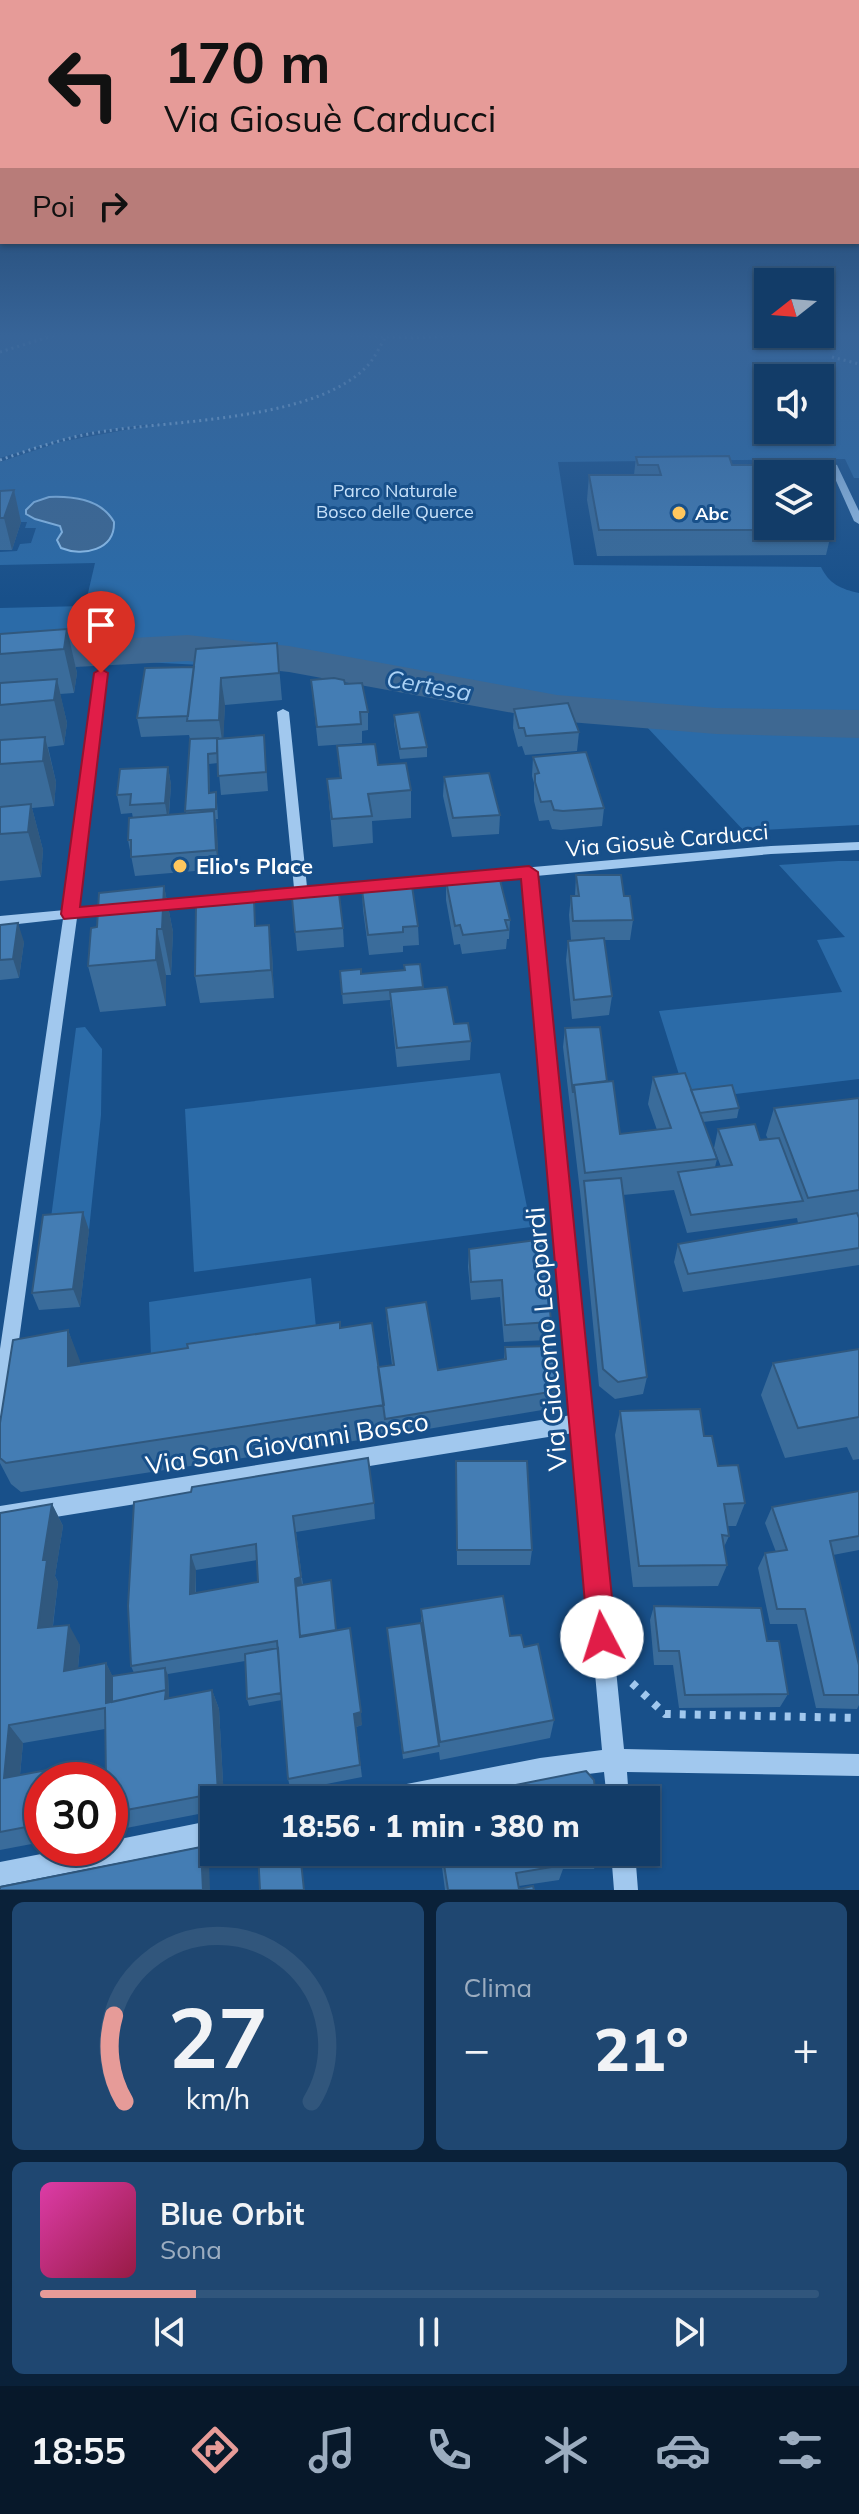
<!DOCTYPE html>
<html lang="it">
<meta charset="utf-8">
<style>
:root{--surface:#123c68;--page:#1f4771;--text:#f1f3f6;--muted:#9cadc0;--line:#31567c;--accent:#e69b98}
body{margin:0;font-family:Mulish,sans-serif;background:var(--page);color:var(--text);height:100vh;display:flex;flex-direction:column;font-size:30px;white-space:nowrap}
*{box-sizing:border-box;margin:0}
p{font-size:26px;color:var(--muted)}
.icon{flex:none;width:44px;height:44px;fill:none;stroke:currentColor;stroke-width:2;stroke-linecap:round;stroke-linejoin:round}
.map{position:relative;height:1890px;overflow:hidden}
.drawer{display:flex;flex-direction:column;gap:12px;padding:12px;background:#0a2139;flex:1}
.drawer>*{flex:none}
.top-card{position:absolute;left:0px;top:0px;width:860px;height:244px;box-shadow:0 2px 6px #0004,0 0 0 2px var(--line);background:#e69b98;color:#111;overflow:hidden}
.needle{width:52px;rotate:253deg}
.controls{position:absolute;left:754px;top:268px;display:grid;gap:16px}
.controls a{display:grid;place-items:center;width:80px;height:80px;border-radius:0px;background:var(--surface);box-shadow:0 2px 6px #0004,0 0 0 2px var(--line);font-size:40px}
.speed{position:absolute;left:24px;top:1762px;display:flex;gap:16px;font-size:40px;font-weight:700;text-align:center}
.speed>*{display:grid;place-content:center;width:104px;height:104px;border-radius:50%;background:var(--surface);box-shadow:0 2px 6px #0004,0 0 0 2px var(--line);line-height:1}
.speed .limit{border:12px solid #d22;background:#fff;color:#111}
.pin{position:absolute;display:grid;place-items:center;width:68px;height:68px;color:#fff;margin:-82px -34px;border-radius:50% 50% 50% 0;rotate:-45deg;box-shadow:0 0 8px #0007}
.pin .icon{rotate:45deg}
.me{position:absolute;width:88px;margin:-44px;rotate:355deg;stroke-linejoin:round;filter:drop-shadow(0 0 6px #0008)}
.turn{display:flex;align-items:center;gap:28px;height:168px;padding:0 32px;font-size:36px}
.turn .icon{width:104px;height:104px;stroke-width:2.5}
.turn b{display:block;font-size:56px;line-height:68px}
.then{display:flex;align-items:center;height:76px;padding:0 32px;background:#0003;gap:16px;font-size:30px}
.big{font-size:60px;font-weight:800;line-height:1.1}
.drawer .tile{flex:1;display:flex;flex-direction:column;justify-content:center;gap:12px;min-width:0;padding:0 28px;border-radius:12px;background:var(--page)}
.drawer .dial{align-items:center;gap:0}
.dial svg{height:208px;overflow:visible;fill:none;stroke:var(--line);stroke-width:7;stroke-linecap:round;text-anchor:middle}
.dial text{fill:var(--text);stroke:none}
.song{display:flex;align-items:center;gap:24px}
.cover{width:96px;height:96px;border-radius:12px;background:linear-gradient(135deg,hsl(320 70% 55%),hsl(340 70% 35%))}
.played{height:8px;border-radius:4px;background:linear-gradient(90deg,var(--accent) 20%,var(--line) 20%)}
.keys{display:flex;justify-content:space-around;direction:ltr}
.heat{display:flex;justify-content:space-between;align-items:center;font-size:44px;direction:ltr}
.drawer .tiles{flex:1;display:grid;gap:12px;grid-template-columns:1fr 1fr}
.tile:last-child{grid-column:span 2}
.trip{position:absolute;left:200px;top:1786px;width:460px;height:80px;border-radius:0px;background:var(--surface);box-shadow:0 2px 6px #0004,0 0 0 2px var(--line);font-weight:800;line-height:80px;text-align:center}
.dock{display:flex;height:128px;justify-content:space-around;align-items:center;background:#07182a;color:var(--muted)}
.dock .icon{width:56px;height:56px}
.dock .current{color:var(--accent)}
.dock b{font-size:36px;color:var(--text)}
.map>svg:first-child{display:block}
</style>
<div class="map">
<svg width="859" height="1890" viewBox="0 0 859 1890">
<rect width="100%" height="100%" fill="#18508a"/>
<path fill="#2b6ba8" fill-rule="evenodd" d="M0 335H859V478H854L845 459 558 462 574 565 821 567C829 584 841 589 859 593V717L622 708 546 700 457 685 333 656 207 639 170 638 0 650V608L85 606 95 563 0 565V552L17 551 20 544 31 543 36 528H25L27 522H0V462L60 442 168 422 85 433 0 458ZM768 378H820V430H768ZM49 497 87 501 91 550H67L60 526 26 513 29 506Z
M196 653 279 669 122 661 85 663Z
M646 726 859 733V825L744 831Z
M838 861H859V1079L687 1100 659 1011 842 992 817 940 845 937 779 865Z
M85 1027 102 1049 101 1115 89 1230 49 1233 76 1028Z
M500 1073 531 1227 194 1272 185 1109Z
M311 1278 319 1357 152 1383 149 1302Z"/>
<path fill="#3e6892" stroke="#93c4f0" stroke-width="2" d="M49 497C73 496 102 500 114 522 115 550 83 557 61 548L57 540 62 532 60 526 35 519 26 514V510L34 502Z"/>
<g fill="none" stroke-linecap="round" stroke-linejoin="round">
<path fill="#3e6892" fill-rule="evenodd" d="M188 635 289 646 557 695 716 708 859 710V738L716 734 557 721 289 672 188 661 0 671V645Z"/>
<path stroke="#a1c8ee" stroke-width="3" stroke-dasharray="2 4" stroke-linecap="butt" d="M351 335 415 338 459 335
M0 352 55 335
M832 357 859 364
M0 460C35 448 70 436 106 431 177 420 320 420 369 364 375 357 380 346 385 338"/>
<path stroke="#a1c8ee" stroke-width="8" stroke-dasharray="6 9" stroke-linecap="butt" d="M632 1683 665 1714 859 1718"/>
<path fill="#a1c8ee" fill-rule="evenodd" d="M830 463 837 465 859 511V524L854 521 829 465Z
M101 670 107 673 78 908 117 904 124 909 117 914 77 918 9 1413 7 1419 0 1422V1349L63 919 0 926V916L65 910 95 673Z
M283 709 289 712 307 887 771 846 859 842V850L771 854 536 876 624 1749 859 1754V1776L627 1772 629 1800H607L604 1772 540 1780 439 1800H370L373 1792 381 1789 540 1758 602 1750 573 1433 0 1526V1506L572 1415 523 877 150 911 143 906 150 901 294 888 277 712Z
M214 1820V1844L0 1886V1862L72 1848H110V1841Z
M611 1852H635L638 1890H614Z"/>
</g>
<path fill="#3a6c9b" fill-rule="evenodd" d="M636 457 732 465 832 530 826 555 597 556 587 500 589 475H634Z
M14 490 21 522 12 550H0V491Z
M67 629 77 673 74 693 60 694 67 723 64 745 48 747 56 782 54 806 32 808 43 850 41 877 0 881V634Z
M277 643 282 700 225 705 223 738 264 735 268 791 221 795 218 763 209 764 210 792 217 802 218 819H216L219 869 135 876 128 840 133 818 132 813 121 814 117 795 168 767 171 785 169 815 186 814 190 739 189 735 141 737 137 718 194 667Z
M311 680 345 684 368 712V730L362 731V743L318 746Z
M514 709 579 732 577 751 525 755 522 746 518 747 513 728Z
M394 715 427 747V757L400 759 394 724Z
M337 746 378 765 411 790V818L372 821 373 843 333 847 327 779 340 778Z
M533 757 604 808 602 826 561 830 552 829 549 820 539 821 534 801V783L532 776Z
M444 777 500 815 499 834 452 837 443 796Z
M576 875 624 896 633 920 630 940H604L612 996 609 1015 572 1019 566 960 568 941 583 940H571L569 915 571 896H575Z
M446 881 510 920 509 939H507L506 949 462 954 460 944 454 945 446 900Z
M164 886 173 932 171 975H166V1006L100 1012 88 966 97 927Z
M362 890 418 926 419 945 403 946V952L369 955 363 910Z
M292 898 343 928 344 947 297 951Z
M0 925 24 942 19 978 0 980Z
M257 926 272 952 274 998 200 1003 195 976Z
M420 964 423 989 471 1041 470 1060 397 1067 390 1000 343 1004 340 971 361 974 405 970Z
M565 1028 607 1081 620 1134 657 1130 648 1104 653 1077 739 1108 737 1118 703 1122 717 1159 715 1167H721L714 1148 718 1129 760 1140 768 1139 766 1135 774 1108 859 1098V1265L683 1292 674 1262 678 1244 798 1223 797 1218 687 1233 674 1190 623 1195 647 1377 643 1394 615 1399 599 1386 581 1200 563 1047Z
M89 1230 80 1307 39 1310 32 1293Z
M469 1249 551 1322 549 1340 504 1342 500 1297 471 1300 468 1267Z
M386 1308 438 1370 504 1360 505 1347 556 1391 554 1408 386 1436 21 1492 11 1484 0 1463V1423L68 1330 80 1364 340 1328 378 1367 392 1365 387 1326Z
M859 1349V1459L853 1460 847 1447 785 1458 761 1395 773 1363Z
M620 1411 704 1436 718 1466 745 1503 736 1526H727L729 1536 724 1547 727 1565 718 1586 633 1587 615 1435Z
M456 1461 532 1550 530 1565H457Z
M859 1491V1550L833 1555 859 1665V1705L857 1709 816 1708 797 1624H770L758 1568 765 1553 776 1552 765 1523 772 1507Z
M134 1502 374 1503 375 1519 296 1532 303 1585 336 1630 362 1725 356 1727 362 1777 291 1791 288 1779 282 1700 249 1706 247 1699 245 1661 168 1674 169 1699 212 1690 219 1709 224 1800H214V1811L116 1830 110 1821V1780L105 1729 23 1743 20 1775 42 1780V1842L0 1850V1513L52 1504 63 1526 55 1576 58 1582 53 1626 80 1645 78 1669 106 1663 112 1676 134 1673 131 1666ZM257 1560 258 1582 196 1593V1570Z
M654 1606 788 1694 780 1707 679 1708 673 1665H654L650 1620Z
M421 1609 510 1636 524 1647 554 1720 550 1738 440 1760 439 1752 403 1759 388 1635 421 1623Z
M440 1852H600V1854L594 1869H563L559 1880 519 1886V1889L534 1890H445Z"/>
<path fill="#30587e" d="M14 490 21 522 12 550 4 518Z
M67 629 77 673 74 693 64 649Z
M221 678 225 705 223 747 219 720Z
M57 679 67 723 64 745 54 700Z
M45 737 56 782 54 806 43 761Z
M168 767 171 785 168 822 165 803Z
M31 804 43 850 41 877 28 832Z
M214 811 217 830 219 869 216 850Z
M164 886 173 932 171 975 162 929Z
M18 923 24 942 19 978 13 959Z
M269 925 272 952 274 998 271 970Z
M157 929 166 975V1006L156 960Z
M83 1212 89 1230 80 1307 73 1289Z
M68 1330 80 1361V1397L68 1366Z
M52 1504 63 1526 55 1576 58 1582 50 1648 38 1628 43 1560Z
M293 1516 303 1592 302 1643 295 1579Z
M191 1555 196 1570 195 1608 190 1594Z
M69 1625 80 1645 76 1690 64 1671Z
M106 1663 116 1683V1715L106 1703Z
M165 1668 168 1675 169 1697 174 1709 165 1699Z
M212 1690 219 1709 224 1800H221L218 1793Z
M361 1712 362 1725 356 1727 362 1777 354 1714Z
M9 1725 23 1743 18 1795 4 1778Z
M58 1768 66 1780H57Z
M201 1847 209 1862 210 1890H203Z"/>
<path fill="#447db4" stroke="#30587e" stroke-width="2" fill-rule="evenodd" d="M729 456 732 465H803L807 474H768V526H820V503L832 530H599L589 475H661L658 465H638L636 457Z
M14 490 4 518H0V491Z
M67 629 64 649 0 654V634Z
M277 643 279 673 221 678 219 720 187 721 196 649Z
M194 667 188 716 137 718 145 668Z
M334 678 344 680 345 684 362 683 368 712H360L361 724 317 727 311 680Z
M57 679 54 700 0 705V683Z
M568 703 579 732 526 736 524 728H519L514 709Z
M419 712 427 747 400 749 394 715Z
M264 735 266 772 218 776 217 739Z
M45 737 43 761 0 764V740Z
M219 738 217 739V753L208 754 209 793 216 792V809L185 811 190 739Z
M375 744 378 765 406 763 411 790 368 794 372 816 332 819 327 779 341 778 337 746Z
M586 752 604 808 563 811 554 810 551 801 541 802 535 782V774L539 773 533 757Z
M168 767 165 803 130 805 131 794 117 795 120 769Z
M489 773 500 815 453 818 444 777Z
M31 804 28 832 0 834V807Z
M214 811 216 850 131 857V840H128L129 818Z
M576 875H621L624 896H630L633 920 573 921 571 896H579Z
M499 876 510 920H505L508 930 463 935 460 925 455 926 446 881Z
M164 886 162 929H157L156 960 88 966 91 928 97 927 99 893Z
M412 886 418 926 403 927V932L368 935 362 890Z
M339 894 343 928 295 932 292 898Z
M254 899 255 926 269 925 271 970 195 976 196 903Z
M18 923 13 959 0 960V925Z
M604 938 612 996 574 1000 568 941Z
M420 964 423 987 342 994 340 971 361 969V974L405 970 404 965Z
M447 987 454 1024 468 1023 471 1041 397 1048 390 992Z
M600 1027 607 1081 574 1085 573 1093 565 1028Z
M685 1073 717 1159 585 1173 574 1085 613 1081 620 1134 671 1128 653 1077Z
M732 1085 739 1108 700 1113 691 1090Z
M859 1098V1190L808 1198 774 1108Z
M755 1124 760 1140 779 1138 803 1201 691 1215 678 1172 732 1165 718 1129Z
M621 1178 647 1377 618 1382 603 1369 584 1181Z
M83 1212 73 1289 32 1293 43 1215Z
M857 1213 859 1218V1248L688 1274 678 1244Z
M544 1239 551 1322 505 1325 502 1280 471 1282 469 1249Z
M426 1302 438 1370 506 1359 505 1347 553 1346 556 1391 385 1419 378 1367 394 1365 386 1308Z
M340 1322V1328L372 1323 384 1405 6 1463 0 1458V1423L13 1340 68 1330V1366L188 1348 187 1344Z
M859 1349V1417L798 1428 773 1363Z
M700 1409 704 1436H712L718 1466 738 1465 745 1503 724 1504 729 1536 722 1535 727 1565 639 1566 620 1411Z
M368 1458 374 1503 293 1516 301 1577 295 1579 300 1637 350 1628 361 1712 354 1714 360 1765 288 1779 277 1641 131 1666 128 1606 134 1502 191 1492 192 1487ZM256 1544 258 1582 190 1594 191 1555Z
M456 1461H527L532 1550H457Z
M859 1491V1536L830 1541 859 1665V1695H824L805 1609H777L765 1553 787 1550 772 1507Z
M52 1504 43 1560H47L38 1628 69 1625 64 1671 106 1663V1703L166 1690 165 1699 212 1690 218 1793 110 1813V1780H106L105 1708 9 1725 4 1778 58 1768 57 1780H42V1824L0 1832V1513Z
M331 1580 336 1630 300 1636 296 1586Z
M503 1596 510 1636 521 1635 524 1647 538 1644 554 1720 440 1742 421 1609Z
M654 1606 761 1608 767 1641H779L788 1694 685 1695 679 1651H659Z
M421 1623 439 1746 403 1753 387 1628Z
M278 1648 281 1693 247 1699 245 1654Z
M165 1668 166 1690 112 1702V1676Z
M586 1771 594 1780 596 1800H440Z
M201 1847 203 1890H0V1887Z
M261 1852H300L304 1890H260L258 1853Z
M442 1852H600V1854L565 1855 564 1865 516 1873 519 1889 533 1886 534 1890H448Z"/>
<linearGradient id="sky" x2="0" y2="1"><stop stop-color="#0d2c4c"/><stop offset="0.56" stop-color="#376498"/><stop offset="1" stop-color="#376498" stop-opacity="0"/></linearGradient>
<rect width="859" height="599" fill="url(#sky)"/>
<path fill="#e11d48" stroke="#92132f" stroke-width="2" d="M101 669 108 673 80 907 529 866 538 872 616 1637 612 1647 602 1651 592 1647 588 1637 521 879 64 919 61 914 94 673Z"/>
<g fill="#ffc75e" stroke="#18508a" stroke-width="3">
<circle cx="679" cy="513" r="8"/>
<circle cx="180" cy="866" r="8"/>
</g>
<g text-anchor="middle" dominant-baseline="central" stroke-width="6" stroke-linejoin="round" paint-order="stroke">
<g font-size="18" fill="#c7e1fa" stroke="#18508a">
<text x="395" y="490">Parco Naturale<tspan x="395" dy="21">Bosco delle Querce</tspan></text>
</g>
<g font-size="18" font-weight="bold" fill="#fff" stroke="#18508a" text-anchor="start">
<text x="695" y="513">Abc</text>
</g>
<g font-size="22" fill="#fff" stroke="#18508a">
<text transform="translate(667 840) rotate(-5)">Via Giosuè Carducci</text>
</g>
<g font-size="22" font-weight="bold" fill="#fff" stroke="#18508a" text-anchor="start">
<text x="196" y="866">Elio's Place</text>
</g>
<g font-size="24" font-style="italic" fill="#acd2f5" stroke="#18508a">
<text transform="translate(429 685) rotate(10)">Certesa</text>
</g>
<g font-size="26" fill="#fff" stroke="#18508a">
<text transform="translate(546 1339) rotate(-95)">Via Giacomo Leopardi</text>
<text transform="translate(287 1443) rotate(-9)">Via San Giovanni Bosco</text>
</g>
</g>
</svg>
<div class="controls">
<a><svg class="needle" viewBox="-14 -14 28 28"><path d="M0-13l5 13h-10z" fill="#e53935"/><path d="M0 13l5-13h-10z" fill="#9cadc0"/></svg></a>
<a><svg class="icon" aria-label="sound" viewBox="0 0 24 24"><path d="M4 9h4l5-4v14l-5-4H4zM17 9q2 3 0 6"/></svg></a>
<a><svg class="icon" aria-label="layers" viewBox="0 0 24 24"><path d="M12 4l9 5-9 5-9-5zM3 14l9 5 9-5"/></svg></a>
</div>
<div class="speed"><div class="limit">30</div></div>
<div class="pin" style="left:101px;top:673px;background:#d93025"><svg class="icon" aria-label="arrive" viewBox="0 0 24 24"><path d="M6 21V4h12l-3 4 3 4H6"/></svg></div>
<svg class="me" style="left:602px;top:1637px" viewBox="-20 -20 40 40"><circle r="19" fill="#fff"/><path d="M0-13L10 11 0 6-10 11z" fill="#e11d48"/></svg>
<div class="trip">18:56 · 1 min · 380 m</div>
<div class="top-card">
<div class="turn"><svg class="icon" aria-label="left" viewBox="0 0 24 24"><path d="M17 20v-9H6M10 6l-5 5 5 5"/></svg><div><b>170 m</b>Via Giosuè Carducci</div></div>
<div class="then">Poi<svg class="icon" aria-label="right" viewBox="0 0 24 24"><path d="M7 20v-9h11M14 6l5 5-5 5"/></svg></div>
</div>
</div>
<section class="drawer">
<div class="tiles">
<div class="tile dial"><svg viewBox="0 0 100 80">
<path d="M14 69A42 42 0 1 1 86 69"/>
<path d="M14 69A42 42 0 0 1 10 36" stroke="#e69b98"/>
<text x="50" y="56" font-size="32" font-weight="700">27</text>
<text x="50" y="72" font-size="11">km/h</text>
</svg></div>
<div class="tile"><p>Clima</p>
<div class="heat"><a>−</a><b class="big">21°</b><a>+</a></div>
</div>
<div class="tile">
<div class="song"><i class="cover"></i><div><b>Blue Orbit</b><p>Sona</p></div></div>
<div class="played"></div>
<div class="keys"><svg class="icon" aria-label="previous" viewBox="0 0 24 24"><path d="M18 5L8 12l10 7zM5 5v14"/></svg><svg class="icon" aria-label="pause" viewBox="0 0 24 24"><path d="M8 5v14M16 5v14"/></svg><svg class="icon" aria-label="next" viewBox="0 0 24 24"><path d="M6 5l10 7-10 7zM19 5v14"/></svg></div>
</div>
</div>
</section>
<nav class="dock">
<b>18:55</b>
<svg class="icon current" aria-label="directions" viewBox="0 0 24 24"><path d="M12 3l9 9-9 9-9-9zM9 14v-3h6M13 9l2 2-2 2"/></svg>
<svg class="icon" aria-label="music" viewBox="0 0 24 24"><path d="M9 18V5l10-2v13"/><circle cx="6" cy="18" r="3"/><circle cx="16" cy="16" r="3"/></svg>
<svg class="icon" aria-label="phone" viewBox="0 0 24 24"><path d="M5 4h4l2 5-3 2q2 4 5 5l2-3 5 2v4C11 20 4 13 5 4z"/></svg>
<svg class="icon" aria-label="climate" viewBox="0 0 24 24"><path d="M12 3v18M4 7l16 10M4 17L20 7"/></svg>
<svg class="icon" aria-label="car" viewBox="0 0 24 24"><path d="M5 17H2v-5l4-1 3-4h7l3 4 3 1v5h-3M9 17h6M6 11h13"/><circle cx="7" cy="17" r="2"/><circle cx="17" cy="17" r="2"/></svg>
<svg class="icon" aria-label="filters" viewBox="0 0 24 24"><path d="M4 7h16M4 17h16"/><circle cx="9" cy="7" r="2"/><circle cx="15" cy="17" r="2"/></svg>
</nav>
